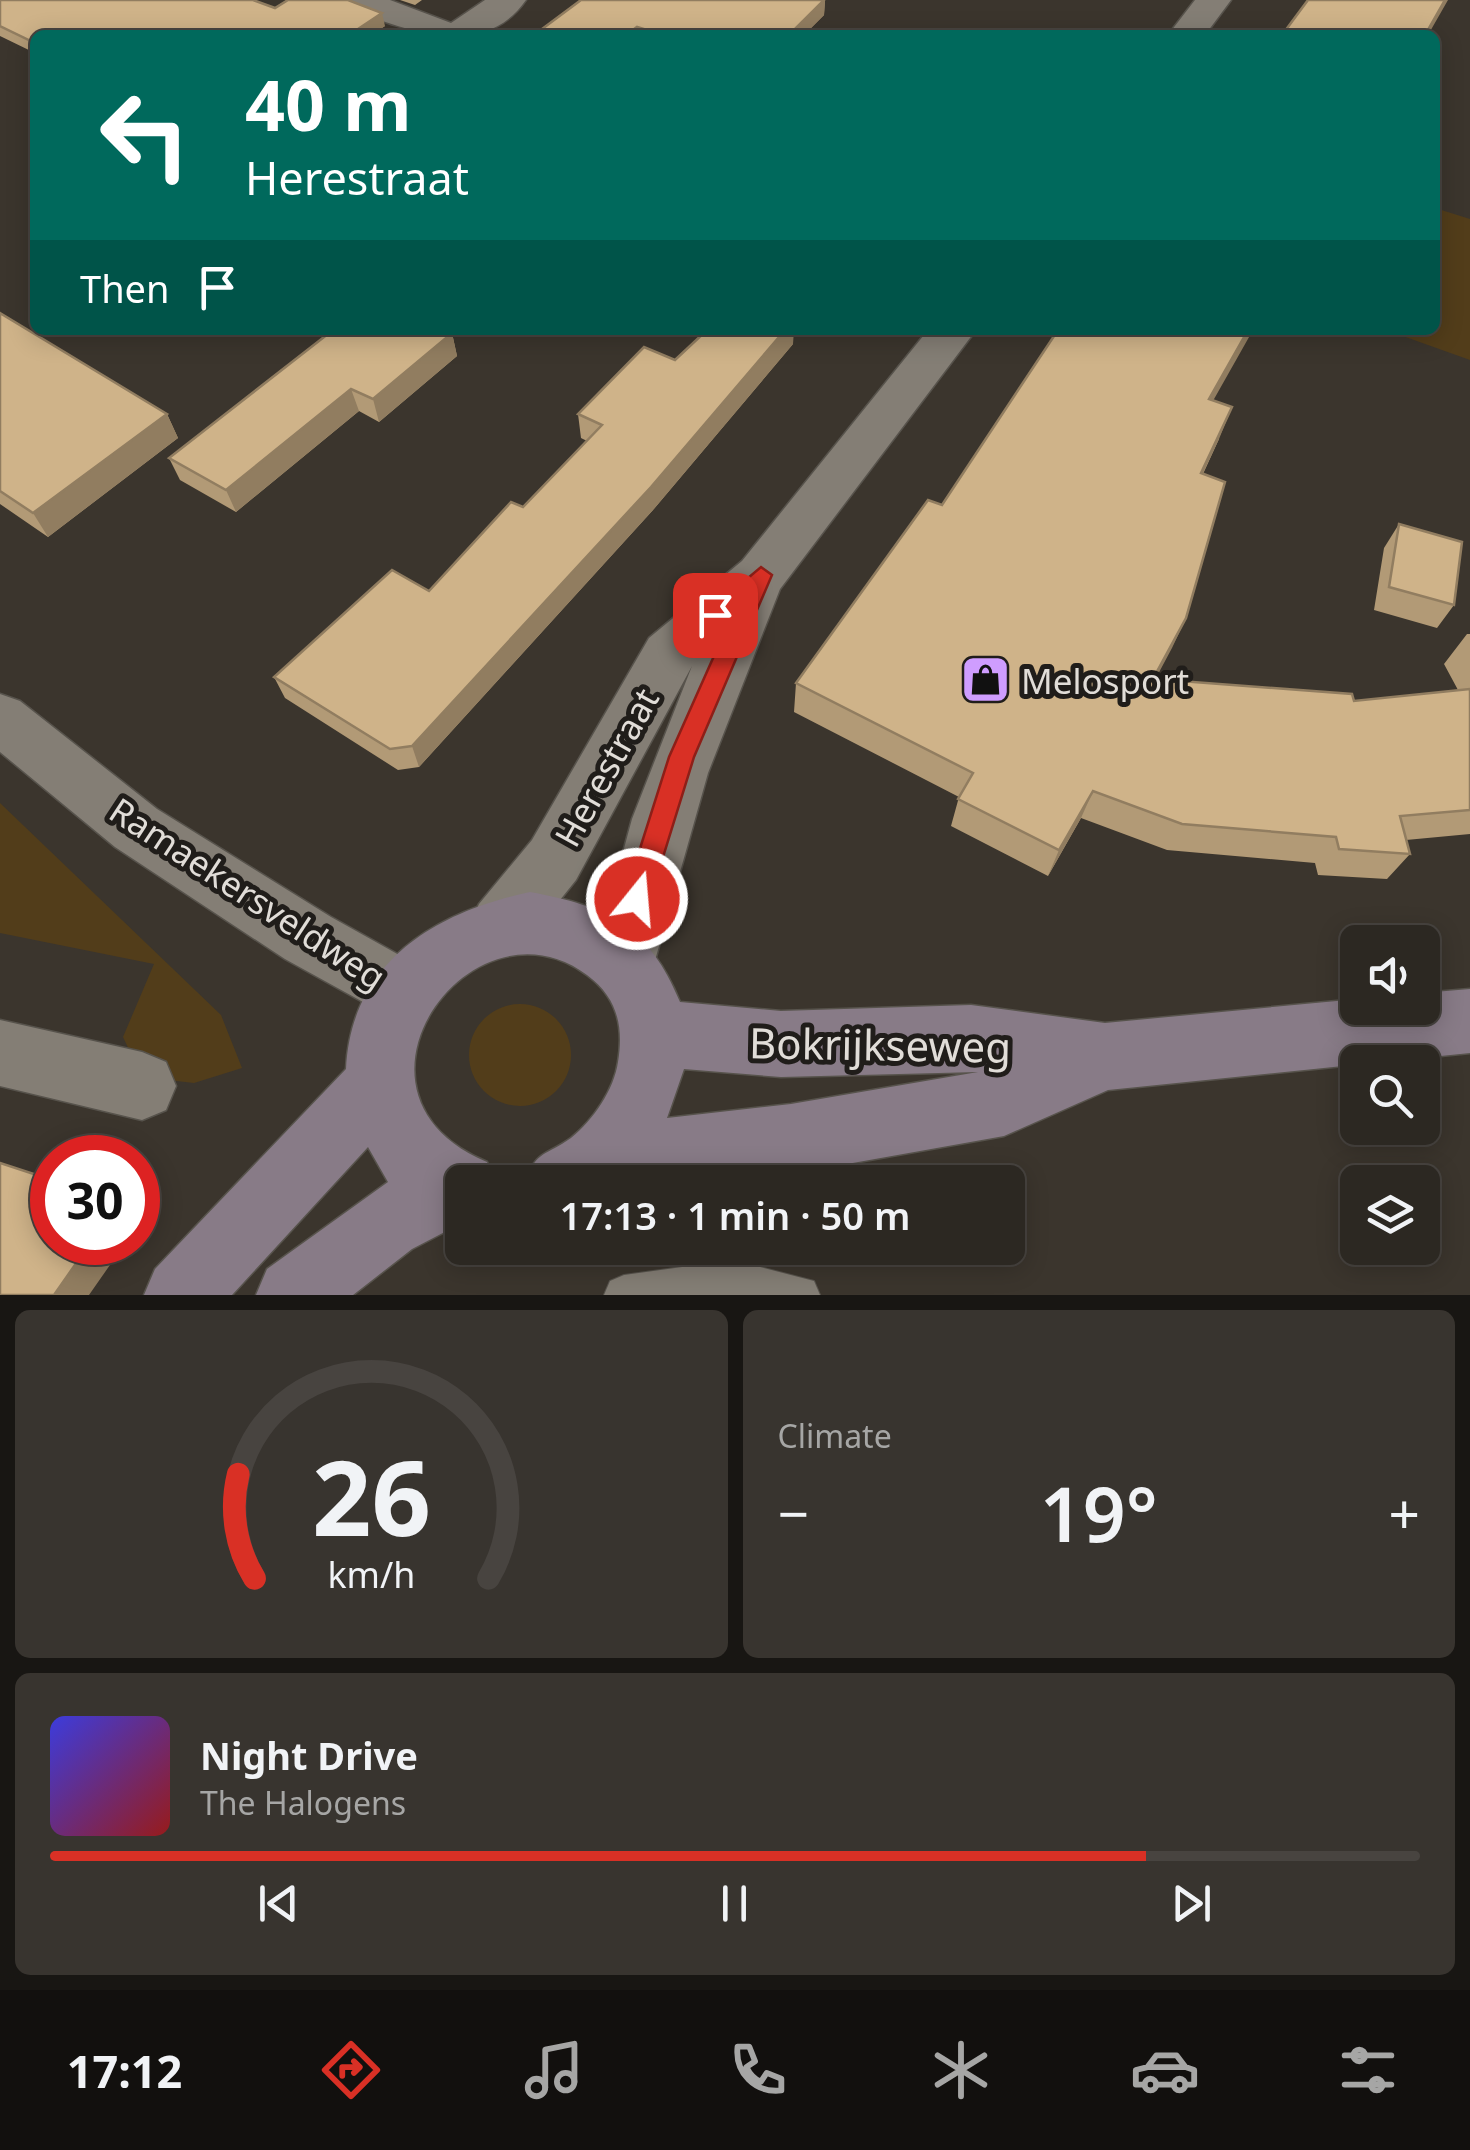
<!DOCTYPE html>
<meta charset="utf-8">
<style>
:root{--surface:#2c2822;--page:#38342f;--text:#f1f3f6;--muted:#a6a6a5;--line:#484440;--accent:#d93025}
body{margin:0;font-family:"Noto Sans",sans-serif;background:var(--page);color:var(--text);height:100vh;display:flex;flex-direction:column;font-size:38px;white-space:nowrap}
*{box-sizing:border-box;margin:0}
p{font-size:32px;color:var(--muted)}
.icon{flex:none;width:55px;height:55px;fill:none;stroke:currentColor;stroke-width:2;stroke-linecap:round;stroke-linejoin:round}
.map{position:relative;height:1295px;overflow:hidden}
.side{display:flex;flex-direction:column;gap:15px;padding:15px;background:#181613;flex:1}
.side>*{flex:none}
.top-card{position:absolute;left:30px;top:30px;width:1410px;height:305px;border-radius:15px;box-shadow:0 5px 25px #0003,0 0 0 2px var(--line);background:#00695c;color:#fff;overflow:hidden}
.buttons{position:absolute;left:1340px;top:925px;display:grid;gap:20px}
.buttons a{display:grid;place-items:center;width:100px;height:100px;border-radius:15px;background:var(--surface);box-shadow:0 5px 25px #0003,0 0 0 2px var(--line);font-size:50px}
.speed{position:absolute;left:30px;top:1135px;display:flex;gap:20px;font-size:50px;font-weight:700;text-align:center}
.speed>*{display:grid;place-content:center;width:130px;height:130px;border-radius:50%;background:var(--surface);box-shadow:0 5px 25px #0003,0 0 0 2px var(--line);line-height:1}
.speed .limit{border:15px solid #d22;background:#fff;color:#111}
.pin{position:absolute;display:grid;place-items:center;width:85px;height:85px;color:#fff;margin:-42px;border-radius:20px;box-shadow:0 5px 15px #0006}
.me{position:absolute;width:110px;margin:-55px;rotate:17deg;stroke-linejoin:round;filter:drop-shadow(0 0 8px #0008)}
.turn{display:flex;align-items:center;gap:35px;height:210px;padding:0 50px;font-size:45px}
.turn .icon{width:130px;height:130px;stroke-width:2.5}
.turn b{display:block;font-size:70px;line-height:85px}
.then{display:flex;align-items:center;height:95px;padding:0 50px;background:#0003;gap:20px;font-size:38px}
.big{font-size:75px;font-weight:600;line-height:1.1}
.side .card{flex:1;display:flex;flex-direction:column;justify-content:center;gap:15px;min-width:0;padding:0 35px;border-radius:15px;background:var(--page)}
.side .dial{align-items:center;gap:0}
.dial svg{height:260px;overflow:visible;fill:none;stroke:var(--line);stroke-width:7;stroke-linecap:round;text-anchor:middle}
.dial text{fill:var(--text);stroke:none}
.song{display:flex;align-items:center;gap:30px}
.cover{width:120px;height:120px;border-radius:15px;background:linear-gradient(135deg,hsl(240 70% 55%),hsl(0 70% 35%))}
.played{height:10px;border-radius:5px;background:linear-gradient(90deg,var(--accent) 80%,var(--line) 80%)}
.keys{display:flex;justify-content:space-around;direction:ltr}
.heat{display:flex;justify-content:space-between;align-items:center;font-size:55px;direction:ltr}
.side .tiles{flex:1;display:grid;gap:15px;grid-template-columns:1fr 1fr}
.card:last-child{grid-column:span 2}
.trip{position:absolute;left:445px;top:1165px;width:580px;height:100px;border-radius:15px;background:var(--surface);box-shadow:0 5px 25px #0003,0 0 0 2px var(--line);font-weight:600;line-height:100px;text-align:center}
.menu{display:flex;height:160px;justify-content:space-around;align-items:center;background:#12100e;color:var(--muted)}
.menu .icon{width:70px;height:70px}
.menu .current{color:var(--accent)}
.menu b{font-size:45px;color:var(--text)}
.map>svg:first-child{display:block}
</style>
<div class="map">
<svg width="1470" height="1295" viewBox="0 0 1470 1295">
<rect width="100%" height="100%" fill="#3b352d"/>
<path fill="#523d1a" d="M1435 208 1470 219V360L1386 330H1435Z
M0 803 221 1015 242 1068 194 1083 142 1077 123 1037 154 964 0 933Z
M469 1055a51 51 0 1 1 102 0a51 51 0 1 1-102 0Z"/>
<g fill="none" stroke-linecap="round" stroke-linejoin="round">
<defs>
<path id="lane" d="M733 1260 814 1281 820 1295H604L610 1281 624 1275Z"/>
<path id="street" d="M340 0H390L451 23 485 0H526C482 63 402 29 346 7Z
M1195 0H1231L1205 35H1168Z
M928 330H976L780 589 708 773 648 985 625 994 602 985 593 963 632 819 692 666 576 880 523 946 501 955 479 946 469 925 479 904 532 840 649 638 742 561Z
M0 694 20 701 157 809 331 917 426 970 436 992 426 1014 403 1024 285 959 115 847 0 752Z
M0 1020 142 1052 166 1062 176 1086 166 1110 142 1120 0 1086Z"/>
<path id="secondary" d="M530 892C607 906 649 926 680 1002L781 1011 971 1005 1105 1023 1358 999V1008H1422V993L1470 989V1053L1108 1090 1004 1136 791 1174 720 1182H525C536 1150 546 1156 571 1138 593 1120 614 1090 618 1062 624 1026 617 997 587 975 472 889 323 1094 487 1162L496 1182H462V1223L412 1249 353 1295H256L267 1269 388 1182 368 1147 232 1295H144L155 1269 346 1069C351 962 435 912 530 892ZM684 1069 781 1077 978 1072 791 1104 667 1118Z"/>
</defs>
<use href="#lane" stroke="#57534c" stroke-width="2"/>
<use href="#street" stroke="#57534c" stroke-width="3"/>
<use href="#secondary" stroke="#57534c" stroke-width="3"/>
<use href="#lane" fill="#847e75" fill-rule="evenodd"/>
<use href="#street" fill="#847e75" fill-rule="evenodd"/>
<use href="#secondary" fill="#887b87" fill-rule="evenodd"/>
</g>
<path fill="#b29a76" d="M0 0 275 8 385 26 371 35H35V53L0 36Z
M400 0H422L415 5Z
M825 0 824 15 804 35H534Z
M0 313 167 414 178 438 48 537 0 504Z
M452 333 457 356 379 422 359 411 236 512 180 480 169 458Z
M793 344 653 510 419 767 398 770 285 698 274 677 429 591 523 507 587 441 581 438 578 414 675 360Z
M1214 401 1219 439 1203 474 1186 618 1155 679 1354 701 1458 690 1444 664 1467 634H1470V834L1406 840 1410 854 1387 879 1318 875 1315 863 1167 850 1081 818 1048 876 951 826 959 797 794 712 796 683 942 505Z
M1399 524 1454 605 1437 628 1374 610 1384 548Z"/>
<path fill="#917d60" d="M825 0 824 15 804 35H789Z
M1445 0H1448L1428 35H1425Z
M382 13 385 26 371 35H349Z
M637 27V35H626Z
M785 330H794L793 344 653 510 419 767 412 746Z
M1248 330H1253L1196 431 1209 399Z
M452 333 457 356 379 422 373 399Z
M351 389 359 411 236 512 226 490Z
M1232 407 1219 439 1188 505 1201 473Z
M167 414 178 438 48 537 33 513Z
M1186 618 1172 648 1140 708 1153 679Z
M1093 791 1081 818 1048 876 1059 850Z
M91 1242H126L89 1295H54Z"/>
<path fill="#cfb389" stroke="#917d60" stroke-width="2.5" d="M0 0H253L275 8 288 0H348L382 13 349 35H35V43L0 26Z
M581 0H824L789 35H663L637 27 626 35H534Z
M1308 0H1445L1425 35H1282Z
M0 313 167 414 33 513 0 491Z
M333 330H446L452 333 373 399 351 389 226 490 169 458Z
M707 330H785L651 487 412 746 390 749 274 677 392 570 429 591 511 502 523 507 602 425 578 414 644 347 675 360Z
M1058 330H1248L1209 399 1232 407 1201 473 1225 482 1186 618 1153 679 1352 694 1354 701 1470 689V810L1400 816 1410 854 1339 849 1336 837 1182 824 1093 791 1059 850 958 799 973 773 796 683 928 500 942 505Z
M1399 524 1462 542 1454 605 1389 587Z
M0 1163 52 1180V1242H91L54 1295H0Z"/>
<path fill="#d93025" stroke="#8d1f18" stroke-width="2.5" d="M761 567 772 575 694 757 650 899 646 907 637 911 628 907 624 899 669 757 734 611 715 624 704 615Z"/>
<defs>
<symbol id="shop-square" viewBox="-11 -11 22 22"><rect x="-9" y="-9" width="18" height="18" rx="4" fill="#cf9dff" stroke="#201d1a"/><path d="M-5-2.5h2.3a2.7 3.5 0 0 1 5.4 0H5L5.5 6h-11ZM-1.5-2.5h3a1.5 2.3 0 0 0-3 0Z" fill="#111"/></symbol>
</defs>
<g fill-rule="evenodd">
<use href="#shop-square" x="958" y="652" width="55" height="55"/>
</g>
<g text-anchor="middle" dominant-baseline="central" stroke-width="10" stroke-linejoin="round" paint-order="stroke">
<g font-size="35" fill="#e1ddd8" stroke="#201d1a" text-anchor="start">
<text x="1021" y="680">Melosport</text>
</g>
<g font-size="35" fill="#e1ddd8" stroke="#201d1a">
<text transform="translate(606 767) rotate(-61)">Herestraat</text>
<text transform="translate(248 893) rotate(33)">Ramaekersveldweg</text>
</g>
<g font-size="42" fill="#e1ddd8" stroke="#201d1a">
<text transform="translate(880 1044) rotate(1)">Bokrijkseweg</text>
</g>
</g>
</svg>
<div class="buttons">
<a><svg class="icon" aria-label="sound" viewBox="0 0 24 24"><path d="M4 9h4l5-4v14l-5-4H4zM17 9q2 3 0 6"/></svg></a>
<a><svg class="icon" aria-label="search" viewBox="0 0 24 24"><circle cx="10" cy="10" r="6"/><path d="M15 15l6 6"/></svg></a>
<a><svg class="icon" aria-label="layers" viewBox="0 0 24 24"><path d="M12 4l9 5-9 5-9-5zM3 14l9 5 9-5"/></svg></a>
</div>
<div class="speed"><div class="limit">30</div></div>
<div class="pin" style="left:715px;top:615px;background:#d93025"><svg class="icon" aria-label="arrive" viewBox="0 0 24 24"><path d="M6 21V4h12l-3 4 3 4H6"/></svg></div>
<svg class="me" style="left:637px;top:899px" viewBox="-20 -20 40 40"><circle r="17" fill="#d93025" stroke="#fff" stroke-width="3"/><path d="M0-11L8 9 0 5-8 9z" fill="#fff"/></svg>
<div class="trip">17:13 · 1 min · 50 m</div>
<div class="top-card">
<div class="turn"><svg class="icon" aria-label="left" viewBox="0 0 24 24"><path d="M17 20v-9H6M10 6l-5 5 5 5"/></svg><div><b>40 m</b>Herestraat</div></div>
<div class="then">Then<svg class="icon" aria-label="arrive" viewBox="0 0 24 24"><path d="M6 21V4h12l-3 4 3 4H6"/></svg></div>
</div>
</div>
<section class="side">
<div class="tiles">
<div class="card dial"><svg viewBox="0 0 100 80">
<path d="M14 69A42 42 0 1 1 86 69"/>
<path d="M14 69A42 42 0 0 1 9 37" stroke="#d93025"/>
<text x="50" y="56" font-size="32" font-weight="700">26</text>
<text x="50" y="72" font-size="11">km/h</text>
</svg></div>
<div class="card"><p>Climate</p>
<div class="heat"><a>−</a><b class="big">19°</b><a>+</a></div>
</div>
<div class="card">
<div class="song"><i class="cover"></i><div><b>Night Drive</b><p>The Halogens</p></div></div>
<div class="played"></div>
<div class="keys"><svg class="icon" aria-label="previous" viewBox="0 0 24 24"><path d="M18 5L8 12l10 7zM5 5v14"/></svg><svg class="icon" aria-label="pause" viewBox="0 0 24 24"><path d="M8 5v14M16 5v14"/></svg><svg class="icon" aria-label="next" viewBox="0 0 24 24"><path d="M6 5l10 7-10 7zM19 5v14"/></svg></div>
</div>
</div>
</section>
<nav class="menu">
<b>17:12</b>
<svg class="icon current" aria-label="directions" viewBox="0 0 24 24"><path d="M12 3l9 9-9 9-9-9zM9 14v-3h6M13 9l2 2-2 2"/></svg>
<svg class="icon" aria-label="music" viewBox="0 0 24 24"><path d="M9 18V5l10-2v13"/><circle cx="6" cy="18" r="3"/><circle cx="16" cy="16" r="3"/></svg>
<svg class="icon" aria-label="phone" viewBox="0 0 24 24"><path d="M5 4h4l2 5-3 2q2 4 5 5l2-3 5 2v4C11 20 4 13 5 4z"/></svg>
<svg class="icon" aria-label="climate" viewBox="0 0 24 24"><path d="M12 3v18M4 7l16 10M4 17L20 7"/></svg>
<svg class="icon" aria-label="car" viewBox="0 0 24 24"><path d="M5 17H2v-5l4-1 3-4h7l3 4 3 1v5h-3M9 17h6M6 11h13"/><circle cx="7" cy="17" r="2"/><circle cx="17" cy="17" r="2"/></svg>
<svg class="icon" aria-label="filters" viewBox="0 0 24 24"><path d="M4 7h16M4 17h16"/><circle cx="9" cy="7" r="2"/><circle cx="15" cy="17" r="2"/></svg>
</nav>
